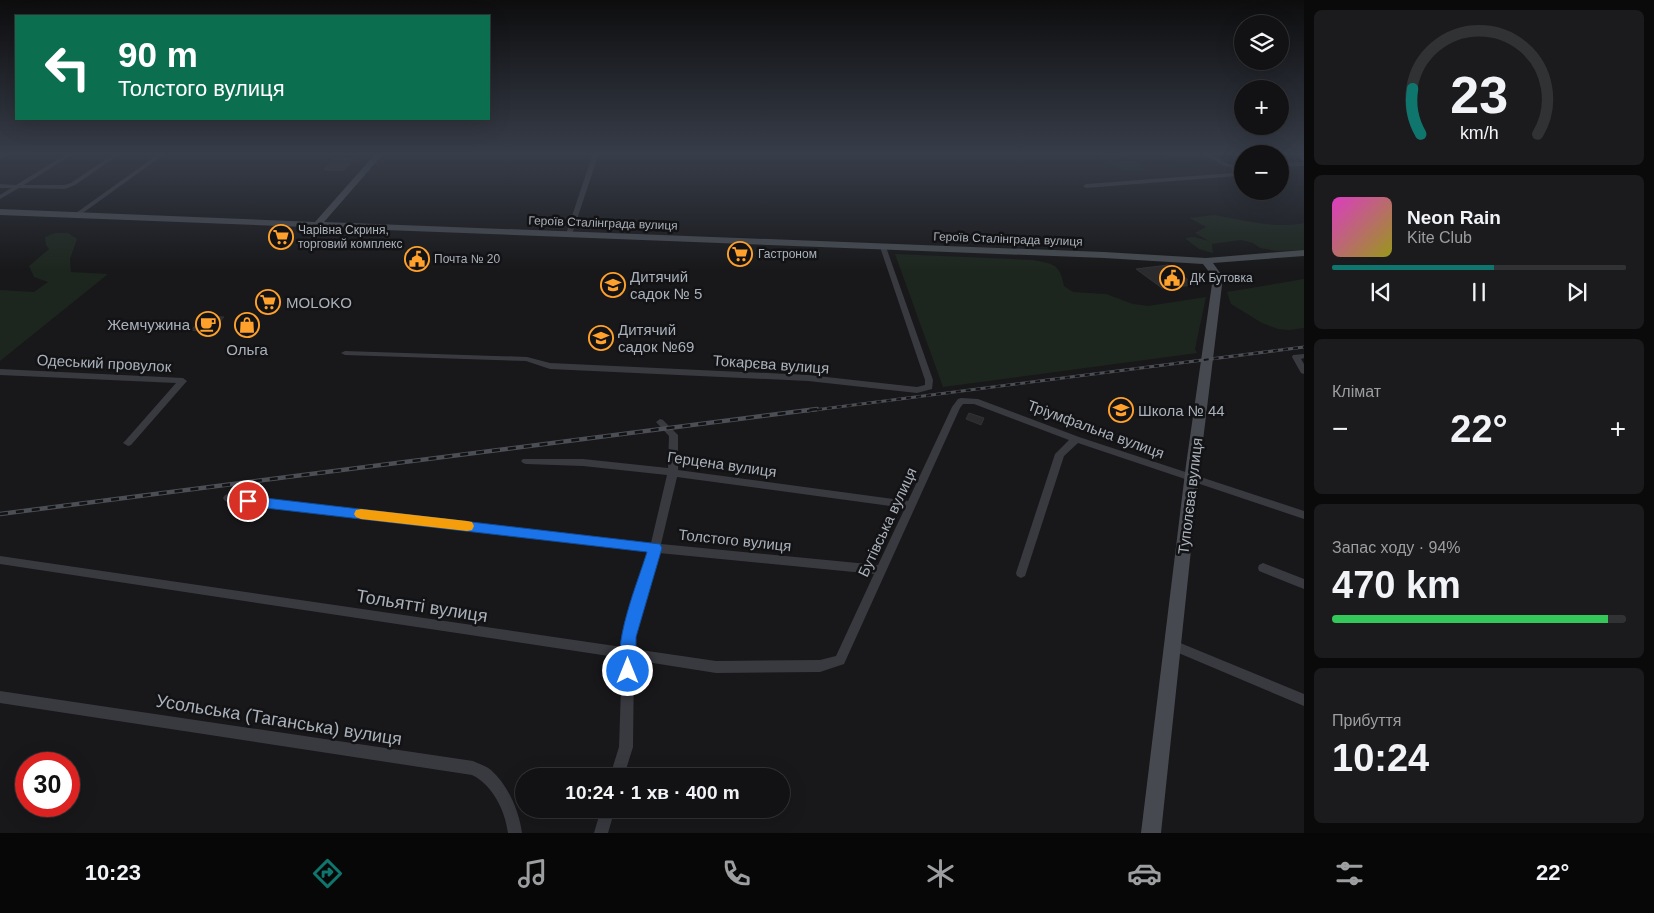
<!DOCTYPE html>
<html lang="uk">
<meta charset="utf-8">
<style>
:root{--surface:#121214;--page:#1b1b1d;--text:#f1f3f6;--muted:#9c9ea0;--line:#313234;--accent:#0f766e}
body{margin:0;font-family:Helvetica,sans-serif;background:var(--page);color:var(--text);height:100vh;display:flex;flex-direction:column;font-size:19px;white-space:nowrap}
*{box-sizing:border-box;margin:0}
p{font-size:16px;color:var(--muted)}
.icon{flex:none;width:28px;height:28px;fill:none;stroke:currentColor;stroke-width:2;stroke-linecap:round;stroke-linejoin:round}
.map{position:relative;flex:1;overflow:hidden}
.panel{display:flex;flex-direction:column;gap:10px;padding:10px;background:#0a0a0b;width:350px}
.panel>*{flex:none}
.guide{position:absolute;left:15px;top:15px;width:475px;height:105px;border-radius:0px;box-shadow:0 5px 20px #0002,0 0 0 1px var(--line);background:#0b6e4f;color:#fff;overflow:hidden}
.fabs{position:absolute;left:1234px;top:15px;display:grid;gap:10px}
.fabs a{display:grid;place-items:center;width:55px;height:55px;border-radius:50%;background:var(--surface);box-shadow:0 5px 20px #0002,0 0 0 1px var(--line);font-size:25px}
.speed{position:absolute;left:15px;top:752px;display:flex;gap:10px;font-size:25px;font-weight:700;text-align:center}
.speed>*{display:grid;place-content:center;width:65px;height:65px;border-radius:50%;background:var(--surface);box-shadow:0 5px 20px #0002,0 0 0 1px var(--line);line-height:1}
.speed .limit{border:8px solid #d22;background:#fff;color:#111}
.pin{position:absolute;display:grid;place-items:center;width:42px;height:42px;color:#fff;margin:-21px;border:2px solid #fff;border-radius:50%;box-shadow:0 1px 5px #0007}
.me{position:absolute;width:55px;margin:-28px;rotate:0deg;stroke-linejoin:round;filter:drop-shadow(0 0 4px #0008)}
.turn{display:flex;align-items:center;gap:18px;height:105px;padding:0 20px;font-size:22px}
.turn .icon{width:65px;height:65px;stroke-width:2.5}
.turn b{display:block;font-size:35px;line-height:42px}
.big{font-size:38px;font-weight:700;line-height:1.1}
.panel .card{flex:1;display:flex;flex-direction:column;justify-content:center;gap:8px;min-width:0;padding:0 18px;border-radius:8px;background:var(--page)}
.panel .dial{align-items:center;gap:0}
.dial svg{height:130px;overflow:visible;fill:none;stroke:var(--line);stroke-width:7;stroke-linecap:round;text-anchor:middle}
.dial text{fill:var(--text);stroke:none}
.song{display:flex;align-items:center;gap:15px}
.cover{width:60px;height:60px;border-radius:8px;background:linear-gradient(135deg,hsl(310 70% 55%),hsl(60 70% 35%))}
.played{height:5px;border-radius:2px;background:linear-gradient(90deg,var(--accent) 55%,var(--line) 55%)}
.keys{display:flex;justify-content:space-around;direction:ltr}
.heat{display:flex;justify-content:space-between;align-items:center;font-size:28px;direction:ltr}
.charge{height:8px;border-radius:4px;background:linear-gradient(90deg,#34c759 94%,var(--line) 0)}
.trip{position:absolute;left:515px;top:768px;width:275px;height:50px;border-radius:25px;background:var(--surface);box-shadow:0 5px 20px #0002,0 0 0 1px var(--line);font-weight:700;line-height:50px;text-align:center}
.dock{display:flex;height:80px;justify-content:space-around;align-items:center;background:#070708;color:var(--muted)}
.dock .icon{width:35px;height:35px}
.dock .on{color:var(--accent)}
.dock b{font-size:22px;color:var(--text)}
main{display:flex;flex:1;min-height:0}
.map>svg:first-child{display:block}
</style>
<main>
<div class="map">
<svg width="1304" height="833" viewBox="0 0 1304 833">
<rect width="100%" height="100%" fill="#18181a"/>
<path fill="#1d261e" d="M1168 153H1201L1208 159C1193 160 1178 168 1165 155Z
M1128 155 1147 171H1124L1101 158 1105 156Z
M1214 215C1245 220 1273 229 1304 223V250L1277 251 1260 248 1253 243 1241 240 1212 244 1213 253 1199 249 1186 239V238L1193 237 1209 241 1195 233 1206 227 1189 218Z
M55 233H68L77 239 70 259 71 272 108 274 0 361V290L34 292 48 282 34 277 29 266 49 249 46 245 45 237Z
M895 254 1033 260C1054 264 1060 264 1064 286L1073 292 1106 294 1133 304 1148 306 1206 297 1195 349 1197 353 943 387Z
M1304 279V328L1289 330 1278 329 1262 323 1231 304 1227 292Z"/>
<path fill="#2b2b2e" stroke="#323236" d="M335 158 354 159 344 170H324Z
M1168 265 1195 285 1162 288 1136 269Z
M205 316 224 317 211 332 191 330Z
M969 413 984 418 981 425 966 419Z"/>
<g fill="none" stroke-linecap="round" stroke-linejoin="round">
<path fill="#393a40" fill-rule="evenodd" d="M6 153H14L0 159V155Z
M68 153H74L24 185H64L71 183 115 153H121L75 185 65 189 19 188 0 199V195L11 188H0V184L16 185Z
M160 153H166L80 215H76V213Z
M593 153H599L572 234 567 235 566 234Z
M1203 153H1209L1228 164 1242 166V170L1237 169 1240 174 1237 176 1086 188 1083 186 1086 184 1233 173 1231 167 1224 166Z
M1291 153H1297L1304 157V161Z
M1304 162V166L1280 167V163Z
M883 245 886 247 933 380 932 389 917 393 808 381 550 369 526 361 345 355 341 353 345 351 527 357 550 363 808 375 917 387 925 385V380L880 247Z
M1304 354V358L1301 359 1304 364V374L1301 373 1292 357 1293 355Z
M0 369 183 378 187 381 131 445 128 446 123 443 125 441 176 383 0 375Z
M961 398 978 399 1079 437 1304 511V519L1078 443 1064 456 1026 573 1025 576 1021 578 1017 576 1016 573 1055 454 1069 440 974 404H963L960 408 844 664 820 672 716 673 634 660 633 747 624 776H610L619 747 622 658 0 564V556L622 647V637L649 552 228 502 225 501 223 498 225 495 228 494 651 543 667 475 583 466 526 464 523 463 521 461 523 459H583L668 468 669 436 656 422 660 419 663 420 678 435V470L908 501 952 407 958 399ZM677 477 905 508 878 565 661 544ZM659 553 874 574 836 656 820 660 716 661 634 649V637Z
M1263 563 1304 579V589L1259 571 1258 568 1259 565Z
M1173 640 1304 694V706L1169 649 1167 645 1169 641Z
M0 691 473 761C479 764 486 766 491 770 508 785 519 811 522 833H508C505 811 493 785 472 775L0 703Z
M601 809H615L608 833H594Z"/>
<path fill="#464a50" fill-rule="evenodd" d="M376 153H384L324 222 1104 252 1206 258 1304 250V256L1213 263 1223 277 1200 465 1161 833H1141L1186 465 1213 277 1203 264 1104 258 0 215V209L315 222Z"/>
<defs>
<path id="rail-far1" d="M807 411 1304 347"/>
<path id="rail" d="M0 514 817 409"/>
</defs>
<use href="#rail-far1" stroke="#4b4f55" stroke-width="3"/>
<use href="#rail" stroke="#4b4f55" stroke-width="4.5"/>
<use href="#rail-far1" stroke="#131315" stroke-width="2" stroke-dasharray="5" stroke-linecap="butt"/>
<use href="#rail" stroke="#131315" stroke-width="2.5" stroke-dasharray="8" stroke-linecap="butt"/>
</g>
<linearGradient id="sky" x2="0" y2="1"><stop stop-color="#0d0d0e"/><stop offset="0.57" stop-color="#373d49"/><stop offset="1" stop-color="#373d49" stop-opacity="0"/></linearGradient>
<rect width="1304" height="270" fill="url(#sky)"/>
<path fill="#1a73e8" stroke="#114b97" d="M248 496 660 544 662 548 636 637V671L634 676 628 678 623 676C610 647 638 582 647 552L248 506 243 504 241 501 243 497Z"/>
<path fill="#f59e0b" d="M361 509 467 521 472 522 474 526 472 530 467 531 361 519 356 517 354 514 356 510Z"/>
<defs>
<symbol id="supermarket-ring" viewBox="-11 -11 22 22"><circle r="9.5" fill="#131315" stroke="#ffa12b" stroke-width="1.5"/><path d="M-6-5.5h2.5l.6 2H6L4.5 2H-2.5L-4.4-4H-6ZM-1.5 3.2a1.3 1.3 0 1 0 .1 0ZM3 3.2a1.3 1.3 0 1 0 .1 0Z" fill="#ffa12b"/></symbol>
<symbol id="civic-ring" viewBox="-11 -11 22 22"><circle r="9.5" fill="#131315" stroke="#ffa12b" stroke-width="1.5"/><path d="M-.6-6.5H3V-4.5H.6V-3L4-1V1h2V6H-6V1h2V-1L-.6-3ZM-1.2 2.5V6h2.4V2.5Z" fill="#ffa12b"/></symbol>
<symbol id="school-ring" viewBox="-11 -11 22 22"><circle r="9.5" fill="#131315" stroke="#ffa12b" stroke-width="1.5"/><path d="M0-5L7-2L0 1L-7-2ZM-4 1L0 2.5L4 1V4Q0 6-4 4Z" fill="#ffa12b"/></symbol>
<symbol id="cafe-ring" viewBox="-11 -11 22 22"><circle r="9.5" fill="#131315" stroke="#ffa12b" stroke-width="1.5"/><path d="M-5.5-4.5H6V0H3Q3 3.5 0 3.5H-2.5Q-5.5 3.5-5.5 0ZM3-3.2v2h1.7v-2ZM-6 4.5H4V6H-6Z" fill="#ffa12b"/></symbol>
<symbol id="shop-ring" viewBox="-11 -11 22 22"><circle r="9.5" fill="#131315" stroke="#ffa12b" stroke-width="1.5"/><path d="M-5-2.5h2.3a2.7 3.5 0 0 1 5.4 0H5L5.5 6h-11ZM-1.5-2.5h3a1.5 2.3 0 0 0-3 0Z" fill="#ffa12b"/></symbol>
</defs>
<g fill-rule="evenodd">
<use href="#supermarket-ring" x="267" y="223" width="28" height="28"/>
<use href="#supermarket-ring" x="726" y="240" width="28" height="28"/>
<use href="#civic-ring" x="403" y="245" width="28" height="28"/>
<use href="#civic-ring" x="1158" y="264" width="28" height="28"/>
<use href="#school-ring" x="599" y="271" width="28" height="28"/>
<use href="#supermarket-ring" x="254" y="288" width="28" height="28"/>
<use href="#cafe-ring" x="194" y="310" width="28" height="28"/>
<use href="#shop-ring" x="233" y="311" width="28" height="28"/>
<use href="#school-ring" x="587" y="324" width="28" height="28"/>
<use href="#school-ring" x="1107" y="396" width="28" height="28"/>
</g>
<g text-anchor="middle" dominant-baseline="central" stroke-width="5" stroke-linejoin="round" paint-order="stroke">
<g font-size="12" fill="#a9b1bb" stroke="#131315">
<text transform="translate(603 223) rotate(2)">Героїв Сталінграда вулиця</text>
<text transform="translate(1008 239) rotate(2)">Героїв Сталінграда вулиця</text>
</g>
<g font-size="12" fill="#a9b1bb" stroke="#131315" text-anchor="start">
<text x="298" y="230">Чарівна Скриня,<tspan x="298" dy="14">торговий комплекс</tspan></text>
<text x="758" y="254">Гастроном</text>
<text x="434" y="259">Почта № 20</text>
<text x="1190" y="278">ДК Бутовка</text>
</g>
<g font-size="15" fill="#a9b1bb" stroke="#131315" text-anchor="start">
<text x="630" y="276">Дитячий<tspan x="630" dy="17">садок № 5</tspan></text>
<text x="286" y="302">MOLOKO</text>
<text x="190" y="324" text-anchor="end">Жемчужина</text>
<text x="618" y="329">Дитячий<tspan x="618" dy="17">садок №69</tspan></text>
<text x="247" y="349" text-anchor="middle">Ольга</text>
<text x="1138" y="410">Школа № 44</text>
</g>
<g font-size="15" fill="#a9b1bb" stroke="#131315">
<text transform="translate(104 363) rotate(3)">Одеський провулок</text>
<text transform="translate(771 364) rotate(4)">Токарєва вулиця</text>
<text transform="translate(1096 429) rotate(20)">Тріумфальна вулиця</text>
<text transform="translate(722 464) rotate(8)">Герцена вулиця</text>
<text transform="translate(1190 496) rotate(-83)">Туполєва вулиця</text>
<text transform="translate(887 522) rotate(-65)">Бутівська вулиця</text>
<text transform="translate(735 540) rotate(6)">Толстого вулиця</text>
</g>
<g font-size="18" fill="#a9b1bb" stroke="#131315">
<text transform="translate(422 606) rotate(9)">Тольятті вулиця</text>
<text transform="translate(279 720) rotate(9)">Усольська (Таганська) вулиця</text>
</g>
</g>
</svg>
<div class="fabs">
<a><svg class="icon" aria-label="layers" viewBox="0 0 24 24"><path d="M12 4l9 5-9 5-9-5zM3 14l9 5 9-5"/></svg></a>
<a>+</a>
<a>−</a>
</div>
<div class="speed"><div class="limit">30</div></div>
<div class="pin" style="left:248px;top:501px;background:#d93025"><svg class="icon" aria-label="arrive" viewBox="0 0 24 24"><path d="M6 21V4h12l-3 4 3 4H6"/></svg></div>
<svg class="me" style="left:628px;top:671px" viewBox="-20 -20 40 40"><circle r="17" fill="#1a73e8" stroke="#fff" stroke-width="3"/><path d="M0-11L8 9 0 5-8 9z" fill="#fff"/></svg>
<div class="trip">10:24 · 1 хв · 400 m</div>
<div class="guide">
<div class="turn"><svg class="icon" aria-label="left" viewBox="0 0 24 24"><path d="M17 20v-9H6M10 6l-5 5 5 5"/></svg><div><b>90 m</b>Толстого вулиця</div></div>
</div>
</div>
<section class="panel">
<div class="card dial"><svg viewBox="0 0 100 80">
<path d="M14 69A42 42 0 1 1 86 69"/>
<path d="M14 69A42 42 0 0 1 9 41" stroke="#0f766e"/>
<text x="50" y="56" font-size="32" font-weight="700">23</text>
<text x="50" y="72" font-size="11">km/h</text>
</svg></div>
<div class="card">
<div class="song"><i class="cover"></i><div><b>Neon Rain</b><p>Kite Club</p></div></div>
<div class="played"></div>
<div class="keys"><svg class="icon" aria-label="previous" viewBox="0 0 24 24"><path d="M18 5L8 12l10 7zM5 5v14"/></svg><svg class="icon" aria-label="pause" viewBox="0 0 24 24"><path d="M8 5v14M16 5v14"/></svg><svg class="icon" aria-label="next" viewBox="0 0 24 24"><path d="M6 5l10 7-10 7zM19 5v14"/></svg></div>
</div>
<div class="card"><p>Клімат</p>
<div class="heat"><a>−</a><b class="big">22°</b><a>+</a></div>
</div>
<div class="card"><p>Запас ходу · 94%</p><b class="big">470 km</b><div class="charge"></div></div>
<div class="card"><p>Прибуття</p><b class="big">10:24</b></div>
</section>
</main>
<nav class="dock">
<b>10:23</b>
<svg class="icon on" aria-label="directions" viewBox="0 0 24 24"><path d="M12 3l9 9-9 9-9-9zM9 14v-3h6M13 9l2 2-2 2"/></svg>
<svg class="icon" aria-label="music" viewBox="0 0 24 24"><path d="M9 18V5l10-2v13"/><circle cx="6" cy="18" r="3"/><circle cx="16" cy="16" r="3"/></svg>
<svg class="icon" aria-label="phone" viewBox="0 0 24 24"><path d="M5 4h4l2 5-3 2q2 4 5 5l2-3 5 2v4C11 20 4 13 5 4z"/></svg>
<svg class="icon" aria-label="climate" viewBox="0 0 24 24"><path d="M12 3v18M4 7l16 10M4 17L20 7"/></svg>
<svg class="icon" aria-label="car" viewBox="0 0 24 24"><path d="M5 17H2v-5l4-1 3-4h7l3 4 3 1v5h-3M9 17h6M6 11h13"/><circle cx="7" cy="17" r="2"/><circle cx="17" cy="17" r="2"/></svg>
<svg class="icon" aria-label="filters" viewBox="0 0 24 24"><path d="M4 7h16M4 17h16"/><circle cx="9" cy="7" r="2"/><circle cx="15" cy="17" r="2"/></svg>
<b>22°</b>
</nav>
